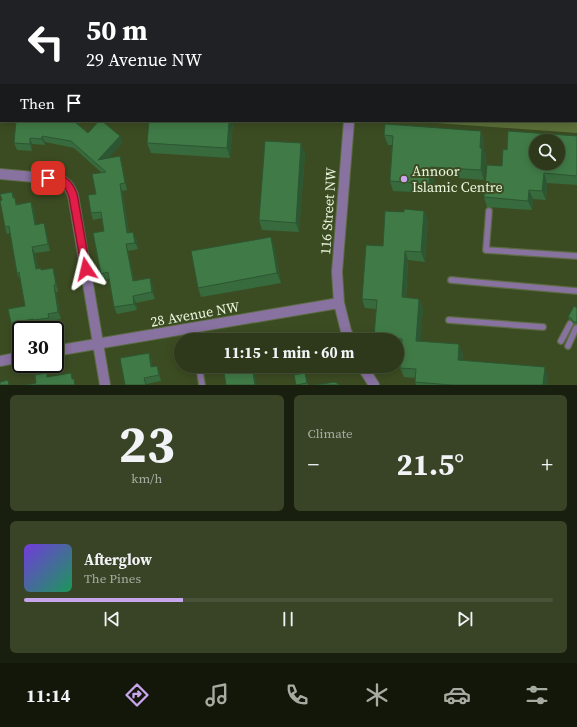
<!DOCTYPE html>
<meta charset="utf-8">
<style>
:root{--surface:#2d391a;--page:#394427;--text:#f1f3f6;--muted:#a7aca2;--line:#485339;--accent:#c9a5ee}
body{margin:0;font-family:"Source Serif 4",serif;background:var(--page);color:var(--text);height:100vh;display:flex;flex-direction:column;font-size:15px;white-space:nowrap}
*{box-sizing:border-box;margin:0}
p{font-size:13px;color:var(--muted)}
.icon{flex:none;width:22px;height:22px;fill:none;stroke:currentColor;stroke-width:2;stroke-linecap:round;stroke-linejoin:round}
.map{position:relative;height:385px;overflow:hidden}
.drawer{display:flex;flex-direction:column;gap:10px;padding:10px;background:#191f0e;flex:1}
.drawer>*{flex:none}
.hud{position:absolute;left:0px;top:0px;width:577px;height:122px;box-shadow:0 2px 10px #0003,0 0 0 1px var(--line);background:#202124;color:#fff;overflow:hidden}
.fabs{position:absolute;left:529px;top:134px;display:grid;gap:8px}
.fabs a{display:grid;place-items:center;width:36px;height:36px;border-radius:50%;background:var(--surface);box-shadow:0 2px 10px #0003,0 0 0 1px var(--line);font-size:20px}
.speed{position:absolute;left:12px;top:321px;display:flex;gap:8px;font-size:20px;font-weight:700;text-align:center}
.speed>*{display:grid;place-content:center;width:52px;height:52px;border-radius:50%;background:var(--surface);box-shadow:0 2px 10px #0003,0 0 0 1px var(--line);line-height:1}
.speed .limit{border:2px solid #111;border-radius:6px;background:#fff;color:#111}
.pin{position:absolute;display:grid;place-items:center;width:34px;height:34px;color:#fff;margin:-17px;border-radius:8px;box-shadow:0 2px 6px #0006}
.me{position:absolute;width:44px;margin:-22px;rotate:350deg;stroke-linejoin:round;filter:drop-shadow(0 0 3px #0008)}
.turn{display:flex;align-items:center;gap:14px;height:84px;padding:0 20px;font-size:18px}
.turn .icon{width:52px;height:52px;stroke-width:2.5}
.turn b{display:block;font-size:28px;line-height:34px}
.then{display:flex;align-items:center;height:38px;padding:0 20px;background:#0003;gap:8px;font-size:15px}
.big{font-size:30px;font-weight:700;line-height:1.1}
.drawer .card{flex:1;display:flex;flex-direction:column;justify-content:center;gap:6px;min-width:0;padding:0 14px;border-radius:6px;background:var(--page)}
.drawer .dial{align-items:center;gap:0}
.dial b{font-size:52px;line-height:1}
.song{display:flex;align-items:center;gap:12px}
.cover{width:48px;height:48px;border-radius:6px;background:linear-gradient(135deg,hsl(260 70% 55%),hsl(150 70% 35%))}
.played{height:4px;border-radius:2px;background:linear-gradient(90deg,var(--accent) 30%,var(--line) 30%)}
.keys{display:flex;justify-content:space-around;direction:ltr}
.heat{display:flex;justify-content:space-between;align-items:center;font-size:22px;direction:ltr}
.drawer .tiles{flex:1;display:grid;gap:10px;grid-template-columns:1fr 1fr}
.card:last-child{grid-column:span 2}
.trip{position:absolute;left:174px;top:333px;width:230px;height:40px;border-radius:20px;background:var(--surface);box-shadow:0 2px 10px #0003,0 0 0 1px var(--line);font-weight:700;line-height:40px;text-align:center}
.dock{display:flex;height:64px;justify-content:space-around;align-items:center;background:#12170a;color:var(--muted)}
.dock .icon{width:28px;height:28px}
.dock .active{color:var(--accent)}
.dock b{font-size:18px;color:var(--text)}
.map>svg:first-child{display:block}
</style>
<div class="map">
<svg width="577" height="385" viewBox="0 0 577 385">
<rect width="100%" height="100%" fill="#3c4c22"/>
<path fill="#5c7139" d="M0 0H280L292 1H1V92H0Z
M556 0H577V133L408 121H576V1H556Z"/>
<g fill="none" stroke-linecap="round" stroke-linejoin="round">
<defs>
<path id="service" d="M489 211 486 250 577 256
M451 280 577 291
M449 320 543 327
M193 328 195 340
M561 341 570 324
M568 346 576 328
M199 366 202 385"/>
<path id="minor" d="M0 174 57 179C67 182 69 186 73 195L105 385"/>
<path id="tertiary" d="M358 1V0
M349 121 337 272 339 303 346 331 350 340
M55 351 339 303
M0 361 21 357
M362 366 374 385"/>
</defs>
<use href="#service" stroke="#5c6b44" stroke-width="8"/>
<use href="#minor" stroke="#5c6b44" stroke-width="12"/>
<use href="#tertiary" stroke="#5c6b44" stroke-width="12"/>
<use href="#service" stroke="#8872a0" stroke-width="5.5"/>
<use href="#minor" stroke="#8872a0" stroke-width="10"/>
<use href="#tertiary" stroke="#8872a0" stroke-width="10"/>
</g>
<path fill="#376a3d" d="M299 0H319V1H300Z
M475 0H507V1H476Z
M16 121 80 122 79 125 88 133 120 136 122 143 108 158 122 163 127 190 122 191 129 233 136 238 138 249 128 251 134 281 150 278 152 285 155 299 136 303 137 310 117 314 114 307 109 279 103 280 101 274 104 231 102 218 93 220 91 213 102 173 74 148 45 142V145L32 144V151L17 150 14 143Z
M233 121 230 158 151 153 147 143Z
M384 135 484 140V151L486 157 484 180 434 176 433 193 393 191 390 181 392 145H388Z
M577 136V185L547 183 546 200 533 199 532 210 487 207 484 197 502 166 507 150Z
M305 153 299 232 262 230 259 220Z
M12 192 17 205 31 202 34 209 36 225 46 230 50 251 35 253 38 269 55 275 58 292H56L61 319 51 321V324L36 327 35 326 13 330 11 323 25 306 20 279 17 273 10 233 7 234 5 227 2 200Z
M428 220 425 262 408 260 406 298 419 299 423 308 420 341 463 353 462 360 548 376 547 385H416L415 382V378L404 377 400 368 402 348H397V340H375L374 337 376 309 365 308 362 299 383 246Z
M274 246 281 283 201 297 198 288Z
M577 308V324H574L572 320H569L568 317Z
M151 359 152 367 157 366 159 372 161 381 147 384 125 385Z
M305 373 308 385H296Z"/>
<path fill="#2d5632" d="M0 104 1 107 0 128Z
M76 121H80V122L78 129 76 123Z
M229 121H233L230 158 227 148Z
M481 131 484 140V151L486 157 484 180 481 170 480 148Z
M42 136 45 142V145L42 139Z
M120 136 122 143 101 167 98 160Z
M30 138 32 144V151L30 144Z
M301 143 305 153 299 232 296 223Z
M120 156 122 163 127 190 125 183Z
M430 167 434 176 433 193 429 184Z
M544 173 547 183 546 200 542 191Z
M120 184 122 191 130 240 127 233Z
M529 190 533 199 532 210 528 201Z
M31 202 34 209 38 232 35 225Z
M424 211 428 220 425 262 421 252Z
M44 223 46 230 50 251 48 244Z
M133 232 136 238 138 249 135 243Z
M271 237 274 246 281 283 277 273Z
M126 244 128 251 135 288 133 281Z
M32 247 35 253 39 276 36 269Z
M405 251 408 260 405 307 402 297Z
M53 268 55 275 58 292 56 285Z
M150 278 152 285 155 299 152 292Z
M54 285 56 292 61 319 58 312Z
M133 296 136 303 137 310 134 304Z
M419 299 423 308 420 350 416 341Z
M459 344 463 353 461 369 458 360Z
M149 353 151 359 153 373 151 367Z
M157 366 159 372 161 381 159 375Z
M252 366H254L257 385H255Z
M545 367 548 376 547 385H543Z"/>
<path fill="#407b47" stroke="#2d5632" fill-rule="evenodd" d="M16 121H76V123L88 133 99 121H102L120 136 98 160 120 156 125 183 120 184 127 233 133 232 135 243 126 244 133 281 150 278 152 292 133 296 134 304 114 307 108 272 101 274 93 233 104 231 101 212 91 213 88 195 96 194 92 174 106 172 71 141 42 136V139L30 138V144L14 143Z
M149 121H229L227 148 147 143Z
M385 124 481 131 480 148H482L481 170 430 167 429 184 390 181 393 136 384 135Z
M508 131 577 136V176L544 173 542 191 529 190 528 201 484 197 487 165 502 166 503 149 507 150ZM536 141H558V163H536Z
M265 141 301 143 296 223 259 220Z
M12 192 13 198H15L16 205 31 202 35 225 44 223 48 244 32 247 36 269 41 268V270L53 268 56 285H54L58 312 48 314 49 318 33 320V319L11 323 8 309 25 306 19 272 17 273 9 226 5 227 0 201 2 200 0 194Z
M404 209 424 211 421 252 405 251 402 297 419 299 416 341 459 344 458 360 545 367 543 385H451L415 382 416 369 400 368 402 339 374 337 377 300 362 299 366 245 383 246 385 211 404 212Z
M271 237 277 273 198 288 191 251Z
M574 306 577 308V322H573L571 318 568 317Z
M149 353 151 367 157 366 159 375 144 378 146 385H125L120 358Z
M223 366H252L255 385H226Z
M47 373V377L71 373 72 379H74L75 385H25L36 383 35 375Z
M305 373 307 383 296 385 294 375Z
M8 380 9 385H0V382Z
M335 382 340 385H315Z"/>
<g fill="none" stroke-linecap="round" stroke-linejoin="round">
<defs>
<path id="route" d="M48 178C63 180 67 180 73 195L86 269"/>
</defs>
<use href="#route" stroke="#92132f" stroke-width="10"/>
<use href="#route" stroke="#e11d48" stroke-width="7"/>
</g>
<circle fill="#c9a5ee" stroke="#3c4c22" stroke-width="1.5" cx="404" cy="179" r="4"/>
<g text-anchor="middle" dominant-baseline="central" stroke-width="4" stroke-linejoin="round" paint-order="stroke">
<g font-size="14" fill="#ebf6de" stroke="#3c4c22" text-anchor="start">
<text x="412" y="171">Annoor<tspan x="412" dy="16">Islamic Centre</tspan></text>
</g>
<g font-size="14" fill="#ebf6de" stroke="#3c4c22">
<text transform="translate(328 211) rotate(-86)">116 Street NW</text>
<text transform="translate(195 314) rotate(-10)">28 Avenue NW</text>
</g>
</g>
</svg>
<div class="fabs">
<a><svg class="icon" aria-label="search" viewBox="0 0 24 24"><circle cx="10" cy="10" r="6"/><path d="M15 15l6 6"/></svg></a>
</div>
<div class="speed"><div class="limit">30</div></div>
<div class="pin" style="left:48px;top:178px;background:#d93025"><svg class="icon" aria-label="arrive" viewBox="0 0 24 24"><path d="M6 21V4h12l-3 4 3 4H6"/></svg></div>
<svg class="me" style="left:86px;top:269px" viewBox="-20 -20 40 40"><path d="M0-17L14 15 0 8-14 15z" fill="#e11d48" stroke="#fff" stroke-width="4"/></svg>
<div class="trip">11:15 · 1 min · 60 m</div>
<div class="hud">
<div class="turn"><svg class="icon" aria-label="left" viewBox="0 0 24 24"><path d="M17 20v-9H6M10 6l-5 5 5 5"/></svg><div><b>50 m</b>29 Avenue NW</div></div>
<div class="then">Then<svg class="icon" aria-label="arrive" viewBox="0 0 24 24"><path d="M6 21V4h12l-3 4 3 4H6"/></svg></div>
</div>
</div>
<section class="drawer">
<div class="tiles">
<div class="card dial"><b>23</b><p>km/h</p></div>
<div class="card"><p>Climate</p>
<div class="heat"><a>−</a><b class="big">21.5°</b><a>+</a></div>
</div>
<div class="card">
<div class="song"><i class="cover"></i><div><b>Afterglow</b><p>The Pines</p></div></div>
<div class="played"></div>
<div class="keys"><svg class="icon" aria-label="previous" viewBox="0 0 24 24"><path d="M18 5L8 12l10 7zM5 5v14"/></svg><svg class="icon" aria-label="pause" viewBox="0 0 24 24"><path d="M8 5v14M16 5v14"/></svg><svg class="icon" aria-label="next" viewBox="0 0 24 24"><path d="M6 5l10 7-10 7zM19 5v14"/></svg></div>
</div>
</div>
</section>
<nav class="dock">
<b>11:14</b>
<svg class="icon active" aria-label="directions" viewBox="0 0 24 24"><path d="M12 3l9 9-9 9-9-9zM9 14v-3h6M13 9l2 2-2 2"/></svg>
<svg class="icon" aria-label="music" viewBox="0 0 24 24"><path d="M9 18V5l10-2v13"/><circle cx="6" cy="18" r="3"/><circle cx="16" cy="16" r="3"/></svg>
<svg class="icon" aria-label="phone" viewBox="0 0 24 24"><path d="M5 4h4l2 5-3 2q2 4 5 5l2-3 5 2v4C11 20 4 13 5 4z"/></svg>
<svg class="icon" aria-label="climate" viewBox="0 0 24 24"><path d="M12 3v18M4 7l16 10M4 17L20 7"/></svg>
<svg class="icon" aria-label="car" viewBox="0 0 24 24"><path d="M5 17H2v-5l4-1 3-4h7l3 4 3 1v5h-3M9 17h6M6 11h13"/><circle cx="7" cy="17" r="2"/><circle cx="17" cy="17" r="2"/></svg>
<svg class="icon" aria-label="filters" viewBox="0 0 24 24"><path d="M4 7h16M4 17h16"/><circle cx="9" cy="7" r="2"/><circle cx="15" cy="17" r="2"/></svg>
</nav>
